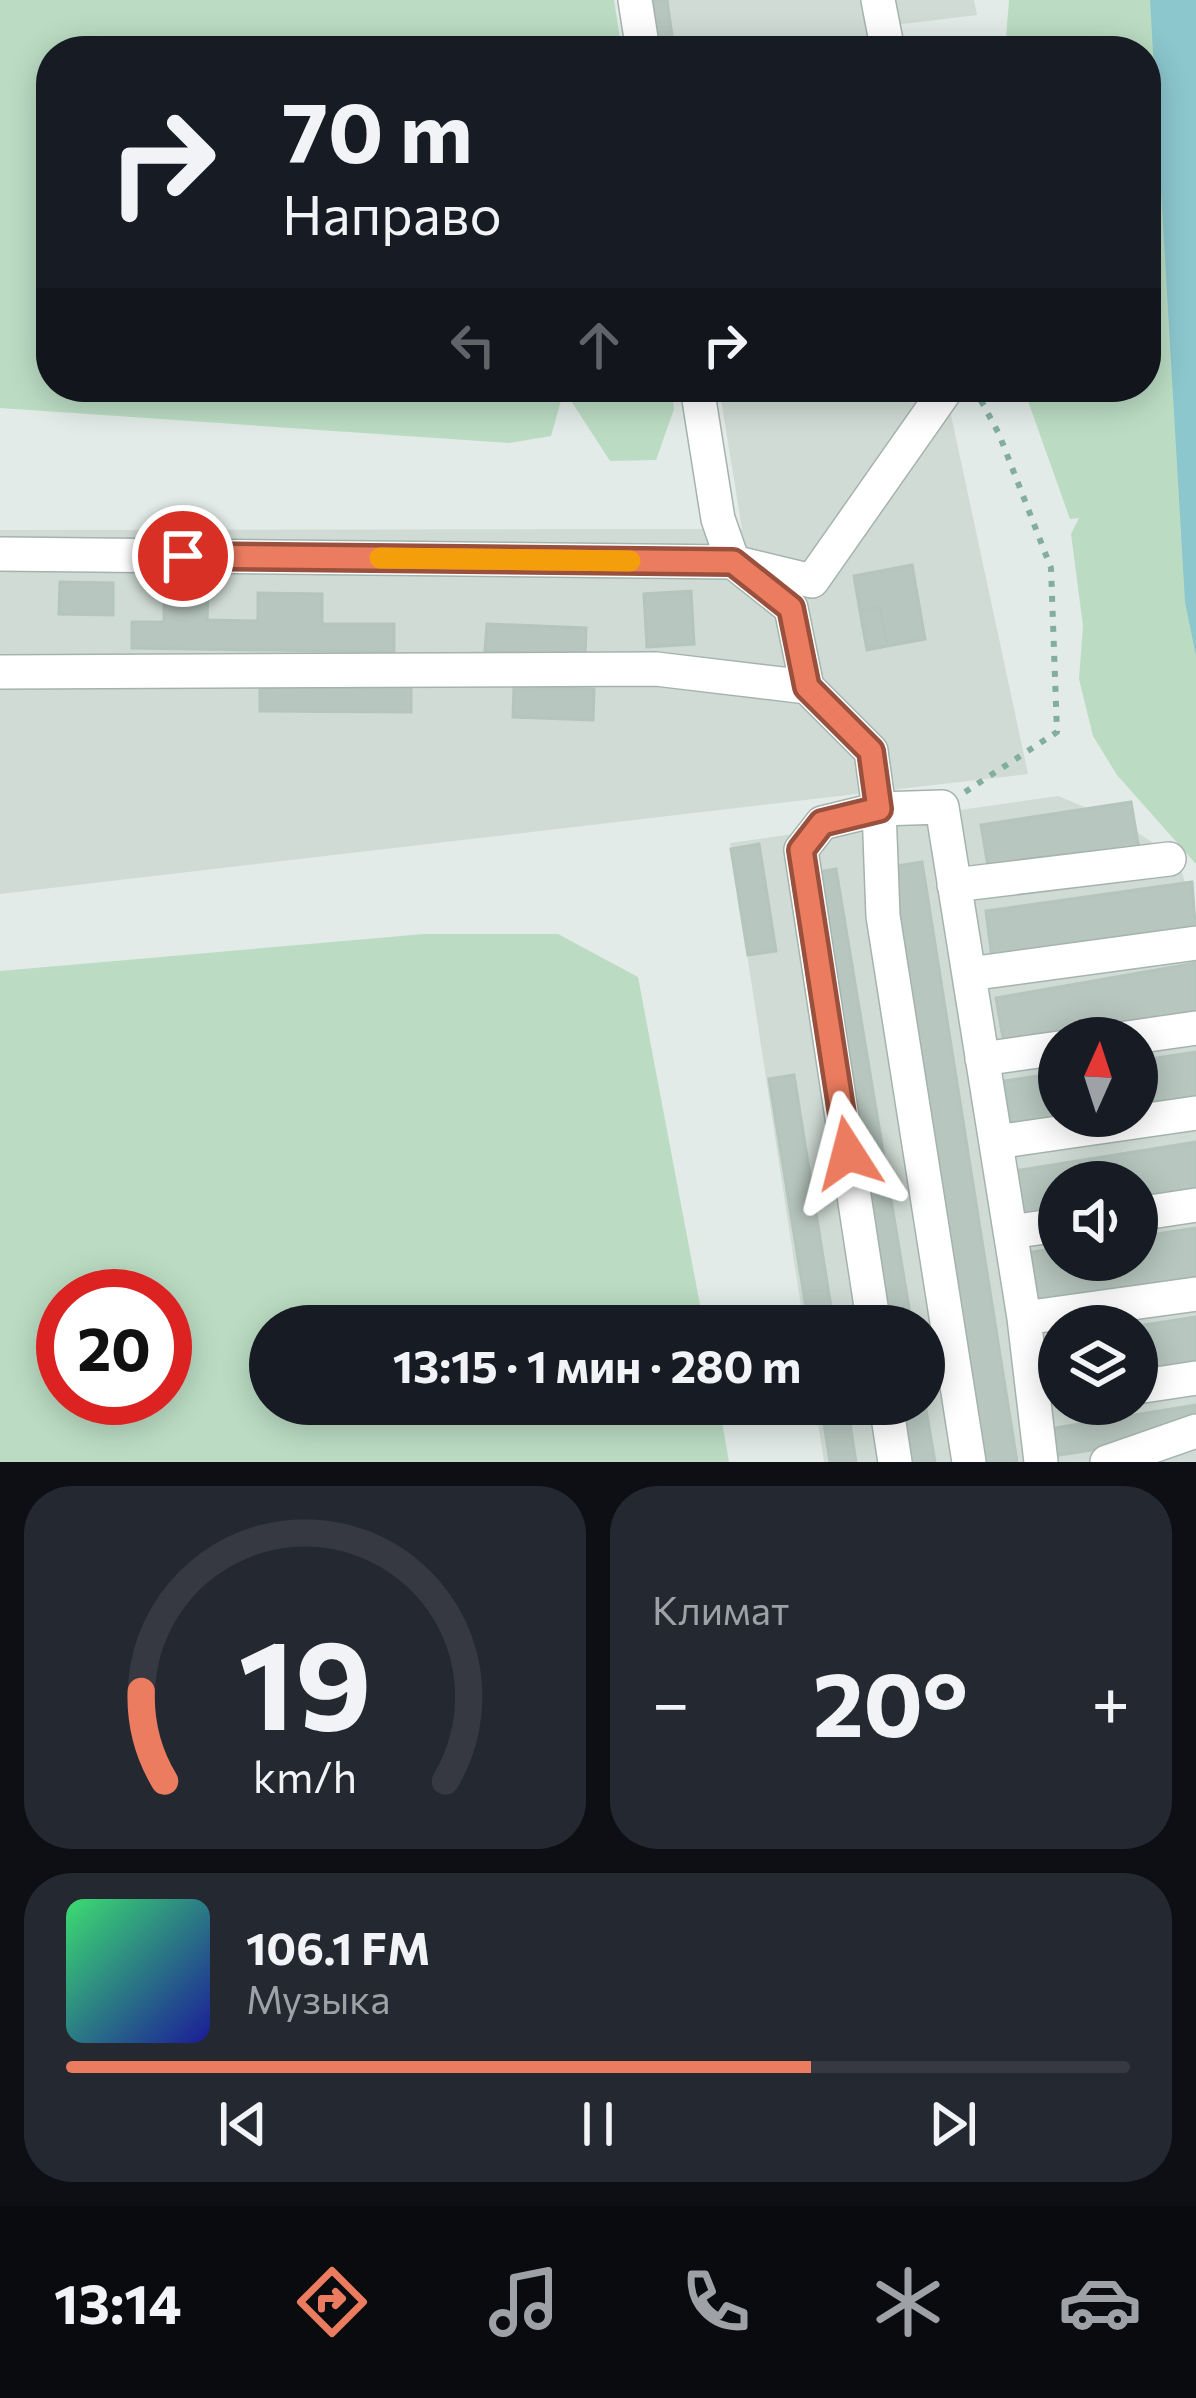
<!DOCTYPE html>
<html lang="ru">
<meta charset="utf-8">
<style>
:root{--surface:#171b24;--page:#242831;--text:#f1f3f6;--muted:#9ea1a6;--line:#363941;--accent:#ec7c5f}
body{margin:0;font-family:Commissioner,sans-serif;background:var(--page);color:var(--text);height:100vh;display:flex;flex-direction:column;font-size:45px;white-space:nowrap}
*{box-sizing:border-box;margin:0}
p{font-size:39px;color:var(--muted)}
.icon{flex:none;width:66px;height:66px;fill:none;stroke:currentColor;stroke-width:2;stroke-linecap:round;stroke-linejoin:round}
.map{position:relative;height:1462px;overflow:hidden}
.side{display:flex;flex-direction:column;gap:24px;padding:24px;background:#0d0f14;flex:1}
.side>*{flex:none}
.guide{position:absolute;left:36px;top:36px;width:1125px;height:366px;border-radius:48px;box-shadow:0 6px 30px #0003;background:#171b24;color:var(--text);overflow:hidden}
.needle{width:78px;rotate:3deg}
.buttons{position:absolute;left:1038px;top:1017px;display:grid;gap:24px}
.buttons a{display:grid;place-items:center;width:120px;height:120px;border-radius:50%;background:var(--surface);box-shadow:0 6px 30px #0003;font-size:60px}
.speed{position:absolute;left:36px;top:1269px;display:flex;gap:24px;font-size:60px;font-weight:700;text-align:center}
.speed>*{display:grid;place-content:center;width:156px;height:156px;border-radius:50%;background:var(--surface);box-shadow:0 6px 30px #0003;line-height:1}
.speed .limit{border:18px solid #d22;background:#fff;color:#111}
.pin{position:absolute;display:grid;place-items:center;width:102px;height:102px;color:#fff;margin:-51px;border:6px solid #fff;border-radius:50%;box-shadow:0 3px 12px #0007}
.me{position:absolute;width:132px;margin:-66px;rotate:351deg;stroke-linejoin:round;filter:drop-shadow(0 0 9px #0008)}
.turn{display:flex;align-items:center;gap:42px;height:252px;padding:0 48px;font-size:54px}
.turn .icon{width:156px;height:156px;stroke-width:2.5}
.turn b{display:block;font-size:84px;line-height:102px}
.lanes{display:flex;align-items:center;height:114px;padding:0 48px;background:#0003;justify-content:center;gap:60px;direction:ltr}
.lanes .off{opacity:.35}
.big{font-size:90px;font-weight:700;line-height:1.1}
.side .tile{flex:1;display:flex;flex-direction:column;justify-content:center;gap:18px;min-width:0;padding:0 42px;border-radius:48px;background:var(--page)}
.side .dial{align-items:center;gap:0}
.dial svg{height:312px;overflow:visible;fill:none;stroke:var(--line);stroke-width:7;stroke-linecap:round;text-anchor:middle}
.dial text{fill:var(--text);stroke:none}
.song{display:flex;align-items:center;gap:36px}
.cover{width:144px;height:144px;border-radius:18px;background:linear-gradient(135deg,hsl(140 70% 55%),hsl(240 70% 35%))}
.played{height:12px;border-radius:6px;background:linear-gradient(90deg,var(--accent) 70%,var(--line) 70%)}
.keys{display:flex;justify-content:space-around;direction:ltr}
.heat{display:flex;justify-content:space-between;align-items:center;font-size:66px;direction:ltr}
.side .tiles{flex:1;display:grid;gap:24px;grid-template-columns:1fr 1fr}
.tile:last-child{grid-column:span 2}
.trip{position:absolute;left:249px;top:1305px;width:696px;height:120px;border-radius:60px;background:var(--surface);box-shadow:0 6px 30px #0003;font-weight:700;line-height:120px;text-align:center}
.menu{display:flex;height:192px;justify-content:space-around;align-items:center;background:#090b0e;color:var(--muted)}
.menu .icon{width:84px;height:84px}
.menu .active{color:var(--accent)}
.menu b{font-size:54px;color:var(--text)}
.map>svg:first-child{display:block}
</style>
<div class="map">
<svg width="1196" height="1462" viewBox="0 0 1196 1462">
<rect width="100%" height="100%" fill="#e2ebe7"/>
<path fill="#d0dbd5" fill-rule="evenodd" d="M655 0H974L977 15 869 28 873 51H664Z
M719 387H945L1028 774 0 894V530L742 529Z
M1058 796 1123 823 1178 859 1196 920V1462H824L815 1404H924V1326H804L730 843ZM1059 1038H1137V1116H1059ZM1059 1182H1137V1260H1059ZM1059 1326H1137V1404H1059Z"/>
<path fill="#bbdcc3" fill-rule="evenodd" d="M0 0H614L622 51H51V387H671L674 409 656 460 610 461 564 390 551 436 509 443 0 408Z
M1009 0H1151L1196 604V864L1117 775 1093 736 1079 679 1083 626 1071 534 1079 518 1070 519 1023 387H1146V51H1005Z
M424 934H558L638 977 704 1326H270V1404H719L729 1462H0V971ZM165 1296V1398H63V1296Z"/>
<path fill="#8cc7ce" d="M1150 0H1196V656L1185 602Z"/>
<path fill="#b7c6bf" stroke="#b4c5bd" stroke-width="3" d="M642 0H667L672 35 647 39Z
M912 565 925 639 887 646 880 607 860 611 854 576Z
M60 582 113 583V615L59 614Z
M164 590 208 591 207 620 258 621V593L322 594V624H394V652L132 648V622H164Z
M691 591 694 644 647 647 644 594Z
M880 607 887 646 867 650 860 611Z
M487 624 586 628 585 656 485 651Z
M260 684 411 685V712L260 711Z
M514 687 594 689 593 720 513 717Z
M1131 802 1140 855 990 878 981 825Z
M759 844 776 951 748 955 731 849Z
M922 862 1017 1462H985L891 867Z
M836 869 912 1326H883L808 874Z
M1192 882 1196 937 993 966 986 911Z
M1196 963V1021L1102 1038H1059L1006 1055 996 998Z
M1196 1052V1110L1014 1138 1005 1081 1059 1073V1116H1137V1061Z
M794 1075 834 1326H809L769 1079Z
M1196 1142V1200L1137 1209V1182H1059V1221L1023 1226 1014 1171Z
M1196 1228V1282L1034 1307 1026 1253 1059 1248V1260H1137V1237Z
M1196 1317V1375L1137 1384V1326Z
M1059 1338V1396L1045 1398 1036 1342Z
M924 1398 935 1462H906L896 1404H924Z
M821 1404H847L856 1462H830Z
M1196 1405V1427L1161 1439 1053 1456 1049 1429Z"/>
<g fill="none" stroke-linecap="round" stroke-linejoin="round">
<defs>
<path id="minor" d="M635 0 643 51
M878 0 888 51
M697 387 718 519 733 562 791 608 807 687 871 751 879 809 883 916 969 1462
M0 554 733 562 812 581 948 387
M0 672 656 669 807 687
M954 885 1169 859
M969 974 1196 943
M1127 1038 1196 1028
M982 1059 1059 1048
M996 1142 1196 1113
M1137 1214 1196 1205
M1010 1232 1059 1225
M1024 1318 1196 1294
M874 1326 801 850 822 823 879 809 942 807 1024 1318 1041 1462
M1137 1387 1196 1378
M886 1404 895 1462
M1107 1462 1196 1431"/>
</defs>
<use href="#minor" stroke="#a5b3ae" stroke-width="36"/>
<path stroke="#83ae9e" stroke-width="6" stroke-dasharray="6 9" stroke-linecap="butt" d="M965 792 1057 732 1051 568 999 434 978 395"/>
<use href="#minor" stroke="#fff" stroke-width="33"/>
</g>
<g fill="none" stroke-linecap="round" stroke-linejoin="round">
<defs>
<path id="route" d="M183 556 733 562 791 608 807 687 871 751 879 809 822 823 801 850 848 1153"/>
</defs>
<use href="#route" stroke="#99513e" stroke-width="30"/>
<use href="#route" stroke="#ec7c5f" stroke-width="21"/>
<path stroke="#f59e0b" stroke-width="21" d="M380 558 630 561"/>
</g>
</svg>
<div class="buttons">
<a><svg class="needle" viewBox="-14 -14 28 28"><path d="M0-13l5 13h-10z" fill="#e53935"/><path d="M0 13l5-13h-10z" fill="#9ea1a6"/></svg></a>
<a><svg class="icon" aria-label="sound" viewBox="0 0 24 24"><path d="M4 9h4l5-4v14l-5-4H4zM17 9q2 3 0 6"/></svg></a>
<a><svg class="icon" aria-label="layers" viewBox="0 0 24 24"><path d="M12 4l9 5-9 5-9-5zM3 14l9 5 9-5"/></svg></a>
</div>
<div class="speed"><div class="limit">20</div></div>
<div class="pin" style="left:183px;top:556px;background:#d93025"><svg class="icon" aria-label="arrive" viewBox="0 0 24 24"><path d="M6 21V4h12l-3 4 3 4H6"/></svg></div>
<svg class="me" style="left:848px;top:1153px" viewBox="-20 -20 40 40"><path d="M0-17L14 15 0 8-14 15z" fill="#ec7c5f" stroke="#fff" stroke-width="4"/></svg>
<div class="trip">13:15 · 1 мин · 280 m</div>
<div class="guide">
<div class="turn"><svg class="icon" aria-label="right" viewBox="0 0 24 24"><path d="M7 20v-9h11M14 6l5 5-5 5"/></svg><div><b>70 m</b>Направо</div></div>
<div class="lanes"><svg class="icon off" aria-label="left" viewBox="0 0 24 24"><path d="M17 20v-9H6M10 6l-5 5 5 5"/></svg><svg class="icon off" aria-label="ahead" viewBox="0 0 24 24"><path d="M12 20V5M6 11l6-6 6 6"/></svg><svg class="icon" aria-label="right" viewBox="0 0 24 24"><path d="M7 20v-9h11M14 6l5 5-5 5"/></svg></div>
</div>
</div>
<section class="side">
<div class="tiles">
<div class="tile dial"><svg viewBox="0 0 100 80">
<path d="M14 69A42 42 0 1 1 86 69"/>
<path d="M14 69A42 42 0 0 1 8 46" stroke="#ec7c5f"/>
<text x="50" y="56" font-size="32" font-weight="700">19</text>
<text x="50" y="72" font-size="11">km/h</text>
</svg></div>
<div class="tile"><p>Климат</p>
<div class="heat"><a>−</a><b class="big">20°</b><a>+</a></div>
</div>
<div class="tile">
<div class="song"><i class="cover"></i><div><b>106.1 FM</b><p>Музыка</p></div></div>
<div class="played"></div>
<div class="keys"><svg class="icon" aria-label="previous" viewBox="0 0 24 24"><path d="M18 5L8 12l10 7zM5 5v14"/></svg><svg class="icon" aria-label="pause" viewBox="0 0 24 24"><path d="M8 5v14M16 5v14"/></svg><svg class="icon" aria-label="next" viewBox="0 0 24 24"><path d="M6 5l10 7-10 7zM19 5v14"/></svg></div>
</div>
</div>
</section>
<nav class="menu">
<b>13:14</b>
<svg class="icon active" aria-label="directions" viewBox="0 0 24 24"><path d="M12 3l9 9-9 9-9-9zM9 14v-3h6M13 9l2 2-2 2"/></svg>
<svg class="icon" aria-label="music" viewBox="0 0 24 24"><path d="M9 18V5l10-2v13"/><circle cx="6" cy="18" r="3"/><circle cx="16" cy="16" r="3"/></svg>
<svg class="icon" aria-label="phone" viewBox="0 0 24 24"><path d="M5 4h4l2 5-3 2q2 4 5 5l2-3 5 2v4C11 20 4 13 5 4z"/></svg>
<svg class="icon" aria-label="climate" viewBox="0 0 24 24"><path d="M12 3v18M4 7l16 10M4 17L20 7"/></svg>
<svg class="icon" aria-label="car" viewBox="0 0 24 24"><path d="M5 17H2v-5l4-1 3-4h7l3 4 3 1v5h-3M9 17h6M6 11h13"/><circle cx="7" cy="17" r="2"/><circle cx="17" cy="17" r="2"/></svg>
</nav>
